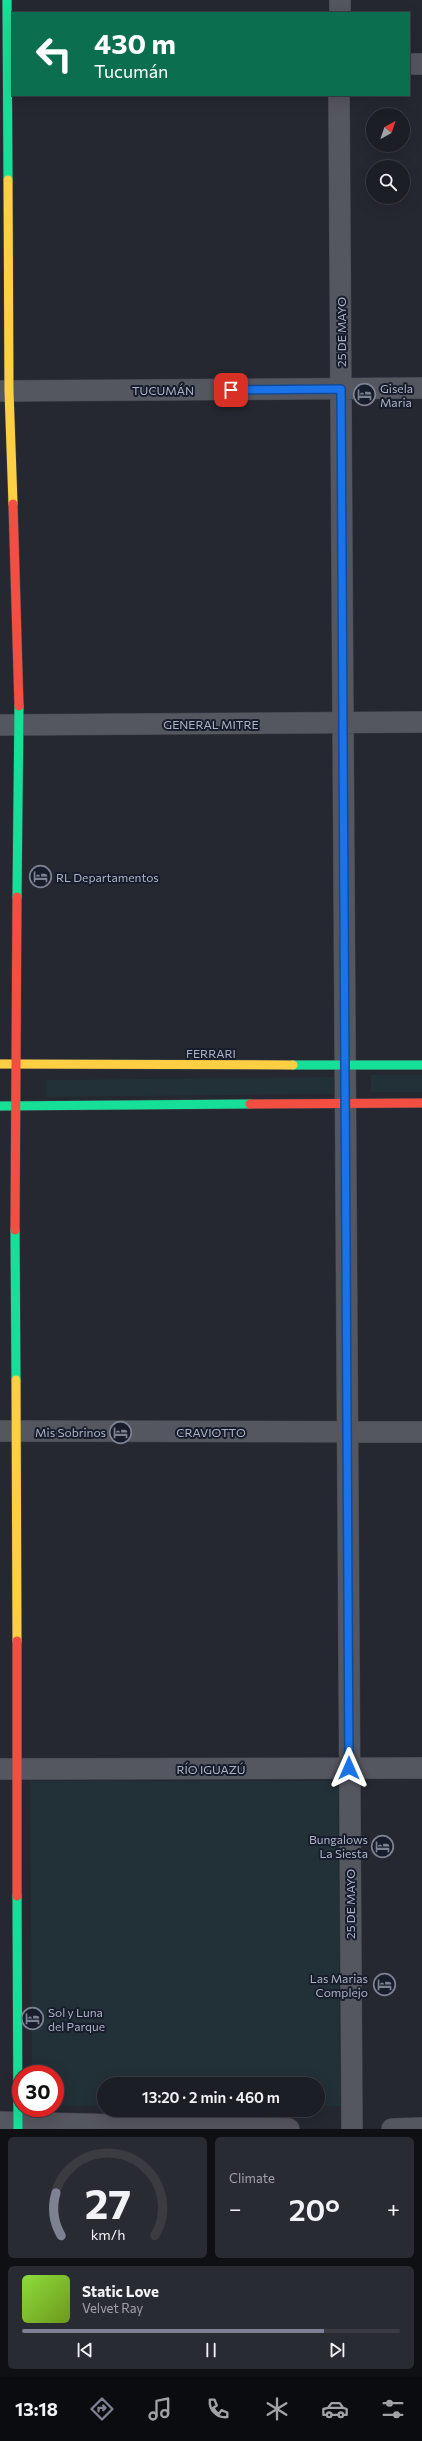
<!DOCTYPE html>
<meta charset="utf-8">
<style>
:root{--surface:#1c1e25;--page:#292b32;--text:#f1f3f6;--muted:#a0a2a7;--line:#3a3c42;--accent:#7d8191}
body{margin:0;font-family:Commissioner,sans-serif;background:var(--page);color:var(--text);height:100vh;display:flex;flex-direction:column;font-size:15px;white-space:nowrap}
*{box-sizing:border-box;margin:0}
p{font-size:13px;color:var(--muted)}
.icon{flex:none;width:22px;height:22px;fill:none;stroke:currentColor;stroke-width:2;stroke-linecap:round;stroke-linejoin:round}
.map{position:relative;height:2129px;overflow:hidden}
.details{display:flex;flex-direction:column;gap:8px;padding:8px;background:#0f1014;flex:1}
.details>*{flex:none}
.guide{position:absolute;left:12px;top:12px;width:398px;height:84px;border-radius:0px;box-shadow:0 4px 16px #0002,0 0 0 1px var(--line);background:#0b6e4f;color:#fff;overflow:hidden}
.needle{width:26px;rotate:40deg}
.controls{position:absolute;left:366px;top:108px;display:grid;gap:8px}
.controls a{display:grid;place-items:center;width:44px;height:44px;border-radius:50%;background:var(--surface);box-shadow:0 4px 16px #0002,0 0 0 1px var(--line);font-size:20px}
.speed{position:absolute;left:12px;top:2065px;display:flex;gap:8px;font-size:20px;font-weight:700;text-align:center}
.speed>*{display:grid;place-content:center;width:52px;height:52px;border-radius:50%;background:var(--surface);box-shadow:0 4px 16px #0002,0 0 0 1px var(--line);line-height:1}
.speed .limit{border:6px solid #d22;background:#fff;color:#111}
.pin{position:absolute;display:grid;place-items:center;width:34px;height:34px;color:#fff;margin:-17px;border-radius:8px;box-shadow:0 2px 6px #0006}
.me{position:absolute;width:44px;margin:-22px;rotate:0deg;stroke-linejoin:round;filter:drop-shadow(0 0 3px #0008)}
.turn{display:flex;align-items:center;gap:14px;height:84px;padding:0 16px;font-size:18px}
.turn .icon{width:52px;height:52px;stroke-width:2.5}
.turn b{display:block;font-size:28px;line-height:34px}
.big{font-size:30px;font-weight:600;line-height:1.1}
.details .card{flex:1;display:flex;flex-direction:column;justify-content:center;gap:6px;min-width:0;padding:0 14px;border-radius:6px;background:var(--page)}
.details .dial{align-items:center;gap:0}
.dial svg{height:104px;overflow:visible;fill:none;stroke:var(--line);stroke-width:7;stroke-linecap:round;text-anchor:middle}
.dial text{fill:var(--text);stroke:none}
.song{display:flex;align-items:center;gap:12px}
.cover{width:48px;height:48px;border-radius:6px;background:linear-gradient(135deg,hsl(90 70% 55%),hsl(80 70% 35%))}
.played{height:4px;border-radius:2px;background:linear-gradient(90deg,var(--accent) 80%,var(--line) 80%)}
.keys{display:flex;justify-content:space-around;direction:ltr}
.heat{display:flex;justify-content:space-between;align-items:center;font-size:22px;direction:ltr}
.details .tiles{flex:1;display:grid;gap:8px;grid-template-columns:1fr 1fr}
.card:last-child{grid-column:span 2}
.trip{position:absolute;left:97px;top:2077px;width:228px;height:40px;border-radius:20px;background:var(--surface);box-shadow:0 4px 16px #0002,0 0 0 1px var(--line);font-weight:600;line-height:40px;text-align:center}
.tab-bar{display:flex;height:64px;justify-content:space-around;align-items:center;background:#0b0c0f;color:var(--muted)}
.tab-bar .icon{width:28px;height:28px}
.tab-bar .selected{color:var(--accent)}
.tab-bar b{font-size:18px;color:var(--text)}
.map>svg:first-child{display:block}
</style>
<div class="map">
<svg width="422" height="2129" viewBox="0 0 422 2129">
<rect width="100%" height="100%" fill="#252831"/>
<path fill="#223037" d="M371 1075H422V1092H371Z
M333 1077 334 1094 46 1097V1080Z
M30 1781H338L340 2106H318V2084H104V2106H55V2074H32Z"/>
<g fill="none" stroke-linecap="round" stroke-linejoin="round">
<defs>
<path id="street" d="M340 13V0
M409 64H422
M339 95 352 2129
M0 391 422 388
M0 725 422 722
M0 1431 422 1432
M0 1769 422 1768
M0 2122 289 2129
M392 2129 422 2128"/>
<path id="fast" d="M7 0 8 180
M17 897 19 706
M293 1065H422
M0 1106 250 1104
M15 1230 16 1380
M17 1896 18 2129"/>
<path id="slow" d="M8 180 9 391 13 504
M1 1064 293 1065
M16 1380 17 1641"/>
<path id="jam" d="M13 504 19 706
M250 1104 422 1103
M15 1230 17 897
M17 1641V1896"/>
</defs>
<use href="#street" stroke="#40434a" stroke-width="22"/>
<use href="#fast" stroke="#40434a" stroke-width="10"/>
<use href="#slow" stroke="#40434a" stroke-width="10"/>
<use href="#jam" stroke="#40434a" stroke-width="10"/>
<use href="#street" stroke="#545660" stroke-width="21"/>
<use href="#fast" stroke="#16e098" stroke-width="9"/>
<use href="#slow" stroke="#ffcf43" stroke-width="9"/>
<use href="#jam" stroke="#f24e42" stroke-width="9"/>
</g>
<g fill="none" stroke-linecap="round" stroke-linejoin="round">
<defs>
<path id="route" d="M231 390 341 389 349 1768"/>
</defs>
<use href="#route" stroke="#114b97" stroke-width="10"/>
<use href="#route" stroke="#1a73e8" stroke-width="7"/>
</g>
<defs>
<symbol id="hotel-ring" viewBox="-11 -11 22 22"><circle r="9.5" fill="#181d2c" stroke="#7d8191" stroke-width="1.5"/><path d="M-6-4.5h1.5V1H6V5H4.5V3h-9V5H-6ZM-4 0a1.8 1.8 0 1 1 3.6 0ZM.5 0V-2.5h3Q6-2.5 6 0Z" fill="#7d8191"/></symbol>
</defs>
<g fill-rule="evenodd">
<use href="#hotel-ring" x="352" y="382" width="25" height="25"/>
<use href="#hotel-ring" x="28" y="864" width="25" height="25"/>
<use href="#hotel-ring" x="108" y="1420" width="25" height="25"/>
<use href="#hotel-ring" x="370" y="1834" width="25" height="25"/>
<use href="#hotel-ring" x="372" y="1972" width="25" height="25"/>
<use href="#hotel-ring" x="20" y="2006" width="25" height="25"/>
</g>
<g text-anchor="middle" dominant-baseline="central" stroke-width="4" stroke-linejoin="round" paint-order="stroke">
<g font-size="12" fill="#acb1c5" stroke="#181d2c">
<text transform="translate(341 332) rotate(-90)">25 DE MAYO</text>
<text x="163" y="390">TUCUMÁN</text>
<text x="211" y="724">GENERAL MITRE</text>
<text x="211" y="1053">FERRARI</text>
<text x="211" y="1432">CRAVIOTTO</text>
<text x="211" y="1769">RÍO IGUAZÚ</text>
<text transform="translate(350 1904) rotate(-90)">25 DE MAYO</text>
</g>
<g font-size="12" fill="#acb1c5" stroke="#181d2c" text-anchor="start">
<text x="380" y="388">Gisela<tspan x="380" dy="14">Maria</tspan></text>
<text x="56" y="877">RL Departamentos</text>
<text x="106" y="1432" text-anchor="end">Mis Sobrinos</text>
<text x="368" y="1839" text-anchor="end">Bungalows<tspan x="368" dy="14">La Siesta</tspan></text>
<text x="368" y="1978" text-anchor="end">Las Marias<tspan x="368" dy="14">Complejo</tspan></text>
<text x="48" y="2012">Sol y Luna<tspan x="48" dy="14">del Parque</tspan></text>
</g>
</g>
</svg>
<div class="controls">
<a><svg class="needle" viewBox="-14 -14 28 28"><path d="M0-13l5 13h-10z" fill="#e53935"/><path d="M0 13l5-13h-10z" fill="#a0a2a7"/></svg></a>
<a><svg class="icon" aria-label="search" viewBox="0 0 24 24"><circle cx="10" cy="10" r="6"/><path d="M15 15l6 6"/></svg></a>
</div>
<div class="speed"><div class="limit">30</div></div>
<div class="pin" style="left:231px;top:390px;background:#d93025"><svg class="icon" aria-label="arrive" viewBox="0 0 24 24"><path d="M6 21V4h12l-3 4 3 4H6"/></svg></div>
<svg class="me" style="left:349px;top:1768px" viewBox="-20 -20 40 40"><path d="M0-17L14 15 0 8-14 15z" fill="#1a73e8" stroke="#fff" stroke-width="4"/></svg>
<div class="trip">13:20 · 2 min · 460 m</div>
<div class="guide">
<div class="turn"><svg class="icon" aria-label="left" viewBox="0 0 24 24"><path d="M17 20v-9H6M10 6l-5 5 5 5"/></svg><div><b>430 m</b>Tucumán</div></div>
</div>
</div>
<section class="details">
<div class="tiles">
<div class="card dial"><svg viewBox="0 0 100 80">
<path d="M14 69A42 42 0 1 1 86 69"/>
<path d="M14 69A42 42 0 0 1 10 36" stroke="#7d8191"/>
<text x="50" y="56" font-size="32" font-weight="700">27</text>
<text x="50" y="72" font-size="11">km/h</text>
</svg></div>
<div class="card"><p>Climate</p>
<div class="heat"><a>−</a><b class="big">20°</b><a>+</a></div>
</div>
<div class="card">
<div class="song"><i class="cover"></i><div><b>Static Love</b><p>Velvet Ray</p></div></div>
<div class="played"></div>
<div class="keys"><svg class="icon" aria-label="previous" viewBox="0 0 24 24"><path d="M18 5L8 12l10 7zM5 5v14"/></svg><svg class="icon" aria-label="pause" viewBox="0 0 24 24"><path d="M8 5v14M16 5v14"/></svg><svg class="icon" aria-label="next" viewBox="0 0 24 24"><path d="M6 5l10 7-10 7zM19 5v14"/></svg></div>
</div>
</div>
</section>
<nav class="tab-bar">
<b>13:18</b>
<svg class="icon selected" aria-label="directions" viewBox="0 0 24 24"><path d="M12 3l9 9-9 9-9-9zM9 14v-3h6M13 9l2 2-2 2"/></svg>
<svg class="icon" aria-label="music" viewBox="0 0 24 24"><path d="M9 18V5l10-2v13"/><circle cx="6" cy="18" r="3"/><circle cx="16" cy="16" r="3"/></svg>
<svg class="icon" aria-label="phone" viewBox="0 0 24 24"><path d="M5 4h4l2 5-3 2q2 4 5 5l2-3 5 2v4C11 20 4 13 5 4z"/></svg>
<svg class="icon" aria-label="climate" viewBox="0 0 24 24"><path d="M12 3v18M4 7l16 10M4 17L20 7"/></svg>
<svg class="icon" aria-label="car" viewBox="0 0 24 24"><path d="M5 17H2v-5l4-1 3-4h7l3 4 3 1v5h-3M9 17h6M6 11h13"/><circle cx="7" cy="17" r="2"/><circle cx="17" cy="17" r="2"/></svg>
<svg class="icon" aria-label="filters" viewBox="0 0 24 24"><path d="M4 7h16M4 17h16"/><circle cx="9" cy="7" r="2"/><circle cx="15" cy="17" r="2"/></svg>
</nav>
